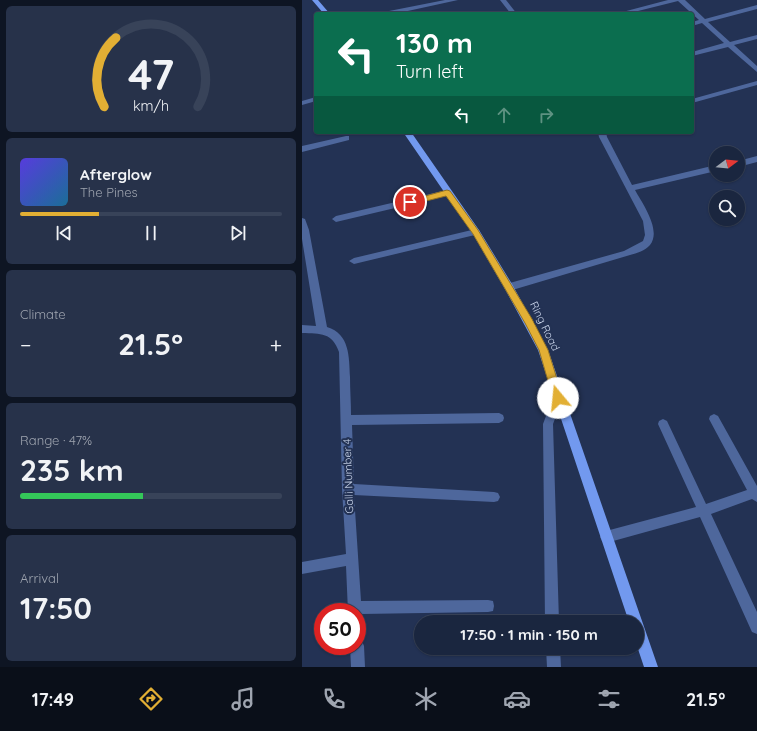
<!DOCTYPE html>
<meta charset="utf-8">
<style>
:root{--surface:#1a263f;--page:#27324a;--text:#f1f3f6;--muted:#9fa5b0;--line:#384359;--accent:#e2af34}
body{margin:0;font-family:Quicksand,sans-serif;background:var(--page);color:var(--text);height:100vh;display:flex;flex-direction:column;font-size:15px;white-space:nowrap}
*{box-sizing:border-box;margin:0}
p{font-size:13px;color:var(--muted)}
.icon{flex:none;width:22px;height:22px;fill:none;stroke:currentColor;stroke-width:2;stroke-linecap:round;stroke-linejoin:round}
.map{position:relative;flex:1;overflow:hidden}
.side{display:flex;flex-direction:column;gap:6px;padding:6px;background:#0e1523;width:302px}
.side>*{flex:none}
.guide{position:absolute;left:12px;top:12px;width:380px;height:122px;border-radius:4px;box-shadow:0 1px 3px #0004,0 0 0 1px var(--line);background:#0b6e4f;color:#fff;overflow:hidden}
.needle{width:26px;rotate:74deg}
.fabs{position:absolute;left:407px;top:146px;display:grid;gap:8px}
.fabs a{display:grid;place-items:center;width:36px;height:36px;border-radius:50%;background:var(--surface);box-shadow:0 1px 3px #0004,0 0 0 1px var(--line);font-size:20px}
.speed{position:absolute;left:12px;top:603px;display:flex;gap:8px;font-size:20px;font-weight:700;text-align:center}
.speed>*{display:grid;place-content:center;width:52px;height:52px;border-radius:50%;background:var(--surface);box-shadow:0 1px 3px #0004,0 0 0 1px var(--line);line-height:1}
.speed .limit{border:6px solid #d22;background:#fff;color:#111}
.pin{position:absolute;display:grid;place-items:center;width:34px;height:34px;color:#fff;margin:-17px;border:2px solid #fff;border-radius:50%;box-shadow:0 1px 4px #0007}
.me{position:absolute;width:44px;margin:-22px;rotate:343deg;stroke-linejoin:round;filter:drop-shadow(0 0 3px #0008)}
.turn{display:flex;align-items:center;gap:14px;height:84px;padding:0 16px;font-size:18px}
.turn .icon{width:52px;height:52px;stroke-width:2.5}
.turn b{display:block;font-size:28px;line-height:34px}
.lanes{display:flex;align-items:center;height:38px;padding:0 16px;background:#0003;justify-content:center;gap:20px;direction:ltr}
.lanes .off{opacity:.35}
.big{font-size:30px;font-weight:700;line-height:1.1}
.side .tile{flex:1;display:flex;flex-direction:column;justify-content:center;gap:6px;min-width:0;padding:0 14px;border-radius:6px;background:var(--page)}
.side .dial{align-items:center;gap:0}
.dial svg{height:104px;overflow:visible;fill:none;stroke:var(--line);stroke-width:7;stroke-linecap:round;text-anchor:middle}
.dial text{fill:var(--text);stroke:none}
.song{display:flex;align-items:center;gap:12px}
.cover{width:48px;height:48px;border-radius:6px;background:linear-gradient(135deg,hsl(250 70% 55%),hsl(200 70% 35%))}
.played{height:4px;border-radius:2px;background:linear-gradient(90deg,var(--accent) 30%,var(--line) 30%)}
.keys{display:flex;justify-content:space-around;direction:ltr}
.heat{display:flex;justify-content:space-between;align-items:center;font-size:22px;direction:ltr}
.charge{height:6px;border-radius:3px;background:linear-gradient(90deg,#34c759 47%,var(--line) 0)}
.trip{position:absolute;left:112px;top:615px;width:230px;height:40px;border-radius:20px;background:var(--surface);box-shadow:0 1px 3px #0004,0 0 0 1px var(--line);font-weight:700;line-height:40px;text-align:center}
.tabs{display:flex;height:64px;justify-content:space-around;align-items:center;background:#0a0f19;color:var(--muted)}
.tabs .icon{width:28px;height:28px}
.tabs .selected{color:var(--accent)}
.tabs b{font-size:18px;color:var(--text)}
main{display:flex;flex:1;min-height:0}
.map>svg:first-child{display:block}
</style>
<main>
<section class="side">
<div class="tile dial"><svg viewBox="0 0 100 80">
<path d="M14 69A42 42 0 1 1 86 69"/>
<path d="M14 69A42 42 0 0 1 23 16" stroke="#e2af34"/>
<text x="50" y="56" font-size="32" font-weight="700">47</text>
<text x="50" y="72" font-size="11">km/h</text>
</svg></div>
<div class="tile">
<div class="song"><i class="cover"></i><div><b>Afterglow</b><p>The Pines</p></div></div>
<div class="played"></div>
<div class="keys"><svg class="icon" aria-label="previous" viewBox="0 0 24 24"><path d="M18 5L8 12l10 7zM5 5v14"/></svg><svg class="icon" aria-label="pause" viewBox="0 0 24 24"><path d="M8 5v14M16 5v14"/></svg><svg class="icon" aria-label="next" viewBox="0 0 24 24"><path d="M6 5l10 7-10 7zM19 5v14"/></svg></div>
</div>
<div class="tile"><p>Climate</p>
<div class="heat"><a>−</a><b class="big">21.5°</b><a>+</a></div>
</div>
<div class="tile"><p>Range · 47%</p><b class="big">235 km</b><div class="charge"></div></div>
<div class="tile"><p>Arrival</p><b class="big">17:50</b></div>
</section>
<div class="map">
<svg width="455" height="667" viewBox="0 0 455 667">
<rect width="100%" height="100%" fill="#233254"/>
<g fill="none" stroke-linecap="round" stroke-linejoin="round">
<path fill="#4e679c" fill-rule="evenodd" d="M143 0H156L92 14H79L82 12Z
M198 0H204L215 14H209Z
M366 0H383L403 19 455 5V9L406 22 428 42 455 35V39L432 45 455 66V72L426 47 390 56V52L422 43 400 23 390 26V22L397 20 376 1 324 14H313Z
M455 81V85L390 103V99Z
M14 97V101L0 105V101Z
M296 132H304L305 137 330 185 414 165V171L333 190C340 203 360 230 348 245 343 251 335 253 328 255L207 291 204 290 202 287 204 284 322 251 341 241 343 235 341 221 297 137Z
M44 136H47V140L0 152V146Z
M455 156V162L436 167V161Z
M145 190 148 191 149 193 148 195 34 222 30 219 34 216Z
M0 218 3 219 7 230 25 327C48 334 47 357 48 377 48 390 49 403 49 415L197 413 201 415 202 418 201 421 197 423 50 425 52 484 192 492 196 493 198 497 196 501 192 502 52 495 59 601 186 600 191 601 192 606 191 611 186 612 59 614 55 618V612H46L44 566 0 574V562L44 554 40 489 37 352C30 332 19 334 0 333V325L14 326 0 239Z
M174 229 177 230 178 232 177 234 52 264 47 261 52 258Z
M256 393 260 395 261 398 251 424 257 622H243L241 424 252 395Z
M412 414 416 416 455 486V502L450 499 409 514 455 612V634L450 632 398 517 304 543 300 541 298 537 300 533 304 531 394 507 356 424 357 421 361 419 365 421 404 504 445 490 407 419 408 416Z
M55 639 60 641 62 646 63 667H49L48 646H55Z
M244 648H258L259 667H245Z"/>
<path fill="#7299ef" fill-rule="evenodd" d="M10 0H16L28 14H22Z
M101 132H109L177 230 210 284 246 350 356 667H342L335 646V622H327L236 350 203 289 171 234Z"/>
</g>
<path fill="#e2af34" stroke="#937222" d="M145 190 148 191 176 230 230 319 246 350 261 398 260 401 256 402 253 401 251 398 237 350 223 323 171 234 144 196 108 205 104 202 105 201Z"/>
<g text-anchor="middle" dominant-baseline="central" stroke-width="4" stroke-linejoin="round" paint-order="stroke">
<g font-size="11" fill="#cad5eb" stroke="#233254">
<text transform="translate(243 326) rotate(64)">Ring Road</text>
<text transform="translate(46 476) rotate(-92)">Galli Number 4</text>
</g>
</g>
</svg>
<div class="fabs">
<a><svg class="needle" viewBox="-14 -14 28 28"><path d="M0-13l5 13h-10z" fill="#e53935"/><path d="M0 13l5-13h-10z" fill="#9fa5b0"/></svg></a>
<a><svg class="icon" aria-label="search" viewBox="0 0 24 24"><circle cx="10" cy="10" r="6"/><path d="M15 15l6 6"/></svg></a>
</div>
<div class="speed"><div class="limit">50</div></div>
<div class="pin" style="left:108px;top:202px;background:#d93025"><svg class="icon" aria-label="arrive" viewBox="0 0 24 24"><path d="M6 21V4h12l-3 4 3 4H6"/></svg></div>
<svg class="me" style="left:256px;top:398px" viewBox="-20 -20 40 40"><circle r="19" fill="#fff"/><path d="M0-13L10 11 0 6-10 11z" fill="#e2af34"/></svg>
<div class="trip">17:50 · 1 min · 150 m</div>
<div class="guide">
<div class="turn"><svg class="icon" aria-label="left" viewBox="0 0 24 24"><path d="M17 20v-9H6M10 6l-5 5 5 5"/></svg><div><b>130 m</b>Turn left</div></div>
<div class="lanes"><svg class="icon" aria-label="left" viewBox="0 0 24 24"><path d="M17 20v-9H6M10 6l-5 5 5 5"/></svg><svg class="icon off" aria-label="ahead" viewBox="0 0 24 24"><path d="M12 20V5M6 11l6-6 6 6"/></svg><svg class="icon off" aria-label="right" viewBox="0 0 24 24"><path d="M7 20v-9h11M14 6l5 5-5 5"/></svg></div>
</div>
</div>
</main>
<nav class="tabs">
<b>17:49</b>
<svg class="icon selected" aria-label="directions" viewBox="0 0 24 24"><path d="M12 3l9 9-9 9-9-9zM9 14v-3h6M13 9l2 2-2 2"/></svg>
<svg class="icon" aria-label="music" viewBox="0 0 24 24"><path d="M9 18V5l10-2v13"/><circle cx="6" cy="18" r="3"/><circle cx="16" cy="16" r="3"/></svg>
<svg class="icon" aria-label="phone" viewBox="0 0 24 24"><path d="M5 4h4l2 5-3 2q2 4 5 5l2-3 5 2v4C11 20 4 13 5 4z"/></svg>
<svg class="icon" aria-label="climate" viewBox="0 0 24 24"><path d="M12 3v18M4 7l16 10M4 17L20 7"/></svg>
<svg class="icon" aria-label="car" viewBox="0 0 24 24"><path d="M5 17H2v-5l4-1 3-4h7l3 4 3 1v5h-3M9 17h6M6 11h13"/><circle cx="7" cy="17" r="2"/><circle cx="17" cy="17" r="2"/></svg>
<svg class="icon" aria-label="filters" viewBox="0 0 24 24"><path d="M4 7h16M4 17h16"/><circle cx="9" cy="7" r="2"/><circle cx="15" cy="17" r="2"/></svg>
<b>21.5°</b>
</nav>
